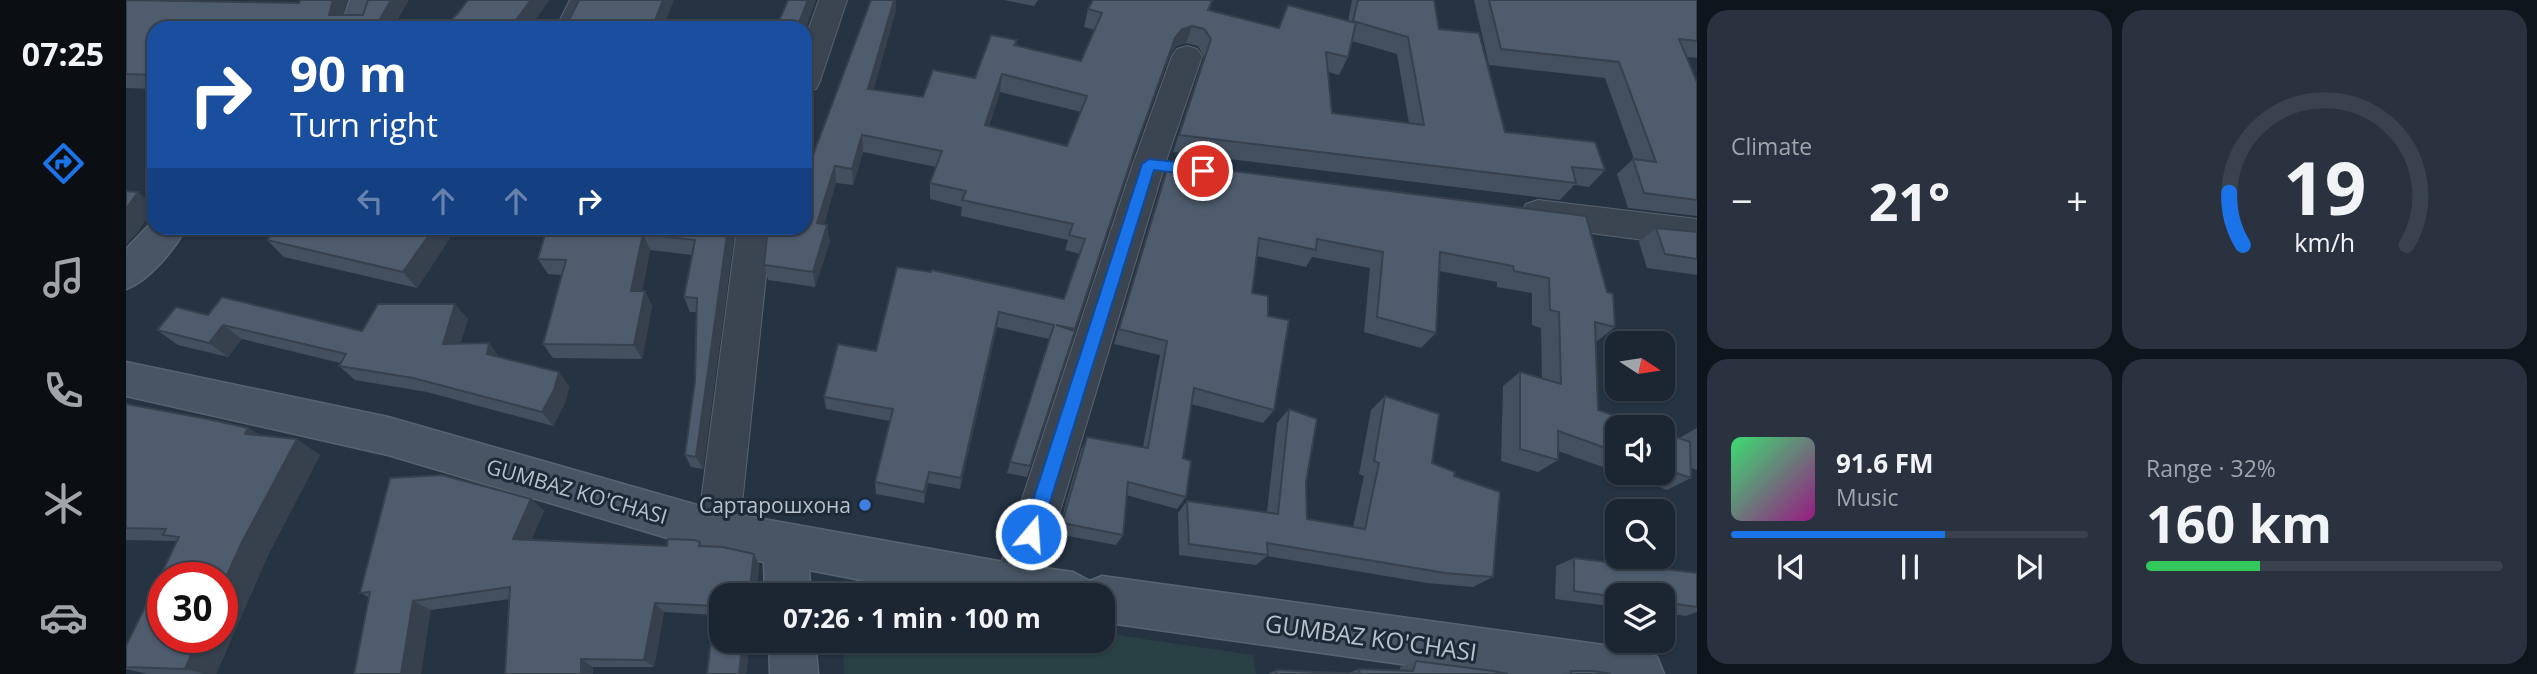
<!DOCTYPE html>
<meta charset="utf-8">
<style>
:root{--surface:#1c2632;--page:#29323e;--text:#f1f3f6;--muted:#a0a5ac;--line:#3a434d;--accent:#1a73e8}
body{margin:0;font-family:"Open Sans",sans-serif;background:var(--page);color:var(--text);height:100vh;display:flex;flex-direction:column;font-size:26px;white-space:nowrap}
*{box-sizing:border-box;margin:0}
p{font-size:23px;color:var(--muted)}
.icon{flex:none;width:38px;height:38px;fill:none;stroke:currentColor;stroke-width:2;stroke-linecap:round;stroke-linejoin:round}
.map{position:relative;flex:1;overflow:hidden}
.details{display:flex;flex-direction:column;gap:10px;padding:10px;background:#0f151c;width:840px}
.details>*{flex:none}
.hud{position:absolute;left:21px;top:21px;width:665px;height:214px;border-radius:21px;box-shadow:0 2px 5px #0004,0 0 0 2px var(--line);background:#1a4fa0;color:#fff;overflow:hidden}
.needle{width:46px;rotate:102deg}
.tools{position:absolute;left:1479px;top:331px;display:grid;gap:14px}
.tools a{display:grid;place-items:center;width:70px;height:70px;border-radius:14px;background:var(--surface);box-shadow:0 2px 5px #0004,0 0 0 2px var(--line);font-size:35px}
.speed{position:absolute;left:21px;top:562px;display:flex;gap:14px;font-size:35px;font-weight:700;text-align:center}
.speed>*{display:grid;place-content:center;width:91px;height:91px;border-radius:50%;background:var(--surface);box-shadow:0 2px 5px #0004,0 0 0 2px var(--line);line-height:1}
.speed .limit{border:10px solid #d22;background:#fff;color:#111}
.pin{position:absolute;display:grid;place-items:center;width:60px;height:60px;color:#fff;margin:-30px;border:4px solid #fff;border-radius:50%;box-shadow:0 2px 7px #0007}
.me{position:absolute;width:77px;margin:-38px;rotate:18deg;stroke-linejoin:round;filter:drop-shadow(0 0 5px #0008)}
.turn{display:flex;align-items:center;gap:24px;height:147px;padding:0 28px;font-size:32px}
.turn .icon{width:91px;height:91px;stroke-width:2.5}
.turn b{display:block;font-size:49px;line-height:60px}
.lanes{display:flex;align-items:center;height:66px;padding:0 28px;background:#0003;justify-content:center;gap:35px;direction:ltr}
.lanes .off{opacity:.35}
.big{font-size:52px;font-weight:700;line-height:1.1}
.details .widget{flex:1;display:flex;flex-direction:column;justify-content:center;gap:10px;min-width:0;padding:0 24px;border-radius:21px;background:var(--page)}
.details .dial{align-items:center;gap:0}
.dial svg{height:182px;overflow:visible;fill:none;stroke:var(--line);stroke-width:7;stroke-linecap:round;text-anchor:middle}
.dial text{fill:var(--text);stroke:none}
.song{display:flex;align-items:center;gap:21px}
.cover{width:84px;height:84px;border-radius:10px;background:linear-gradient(135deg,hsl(140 70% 55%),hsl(310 70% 35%))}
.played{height:7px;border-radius:4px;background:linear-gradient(90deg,var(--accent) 60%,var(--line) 60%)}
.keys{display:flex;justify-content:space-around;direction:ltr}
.heat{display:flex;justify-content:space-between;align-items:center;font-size:38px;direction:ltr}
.charge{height:10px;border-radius:5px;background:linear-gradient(90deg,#34c759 32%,var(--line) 0)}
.details .tiles{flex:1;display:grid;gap:10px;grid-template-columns:repeat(2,1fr)}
.trip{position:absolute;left:583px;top:583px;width:406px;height:70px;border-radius:21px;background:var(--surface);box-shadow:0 2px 5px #0004,0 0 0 2px var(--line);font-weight:700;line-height:70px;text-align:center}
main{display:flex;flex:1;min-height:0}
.tab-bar{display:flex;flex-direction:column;width:126px;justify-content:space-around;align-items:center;background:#0b0f14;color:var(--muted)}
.tab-bar .icon{width:49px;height:49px}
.tab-bar .on{color:var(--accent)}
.tab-bar b{font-size:32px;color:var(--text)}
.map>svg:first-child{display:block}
</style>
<main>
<nav class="tab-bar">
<b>07:25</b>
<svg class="icon on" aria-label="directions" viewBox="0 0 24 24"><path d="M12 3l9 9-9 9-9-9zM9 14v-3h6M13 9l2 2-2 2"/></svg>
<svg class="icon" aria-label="music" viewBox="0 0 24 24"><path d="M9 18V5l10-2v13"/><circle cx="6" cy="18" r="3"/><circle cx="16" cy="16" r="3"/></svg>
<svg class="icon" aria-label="phone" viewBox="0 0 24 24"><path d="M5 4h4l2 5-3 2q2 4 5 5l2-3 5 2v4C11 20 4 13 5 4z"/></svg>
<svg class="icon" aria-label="climate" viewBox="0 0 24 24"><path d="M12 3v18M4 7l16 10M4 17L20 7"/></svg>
<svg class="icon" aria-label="car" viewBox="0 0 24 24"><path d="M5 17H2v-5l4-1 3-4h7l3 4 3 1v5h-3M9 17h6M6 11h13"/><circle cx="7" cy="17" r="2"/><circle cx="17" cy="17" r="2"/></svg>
</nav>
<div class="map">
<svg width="1571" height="674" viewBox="0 0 1571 674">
<rect width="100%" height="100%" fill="#263343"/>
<path fill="#294144" d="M977 633 1127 655 1130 674H718L717 641 976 640Z"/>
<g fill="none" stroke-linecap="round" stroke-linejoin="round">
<defs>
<path id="lane" d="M444 0H458L444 28H430Z"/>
<path id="street" d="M693 0H721L694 81 690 89 679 92V39Z
M1061 46 1071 49 1076 56 1039 164 911 587 907 595H871L867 587 1007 164 1046 56 1051 49Z
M1412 200 1571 219V247L1412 226 1400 222 1395 213 1400 204Z
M611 228H645L613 532 607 546 592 552 577 546 571 532Z"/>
<path id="secondary" d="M224 0H254L245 28H215Z
M28 220V228H60C48 250 23 281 0 289V249Z
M0 362 262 417 592 511 889 564 947 572 964 581 976 576 1514 650 1531 657 1538 674H1346L976 622V595H812L683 570 685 595H639L638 562 592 553 262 455 0 396Z
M643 640H689L692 674H644Z"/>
</defs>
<use href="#lane" stroke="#596370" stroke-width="2"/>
<use href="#street" stroke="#596370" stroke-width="2"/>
<use href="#secondary" stroke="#596370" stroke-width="3"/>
<use href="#lane" fill="#3b4552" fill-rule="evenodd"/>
<use href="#street" fill="#3b4552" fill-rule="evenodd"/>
<use href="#secondary" fill="#495465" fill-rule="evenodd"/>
</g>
<path fill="#444f5f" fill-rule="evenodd" d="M0 0 217 15 267 28H28V89L0 88Z
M342 0 403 28H317L332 13Z
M768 0H770V10L747 90 797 97 849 78 891 40 890 45 955 61 969 30 958 27 962 9 967 0H1087L1083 11 1152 28 1162 5 1222 21 1226 0H1308L1313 29 1379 132 1479 170 1463 187 1448 185 1434 200 1047 152 1078 57 1072 46 1060 43 1050 46 1044 55 1004 163 901 477 881 473 923 339 871 327 834 489 802 483 798 503 750 494 749 482 764 421 700 409 698 397 750 351 771 267 938 299 954 254 939 250 942 240 835 216 836 207 804 199V183L810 167 737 152 727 185 710 183 698 224 704 241 689 287 642 280 638 265 684 163ZM1226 41 1271 54 1283 123 1206 113 1202 72 1213 75 1222 57ZM874 92 955 112 941 146 863 126Z
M878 0H912L908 6Z
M1348 0H1571V58L1561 57 1571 82V216L1502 208 1491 174 1507 159H1508L1479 78 1363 65Z
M1043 163 1460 216 1489 327 1470 342 1472 410 1491 427V472L1432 451V460L1412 472 1375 461 1377 386 1394 372 1416 378 1415 328 1406 325V293L1371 287V282L1313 271 1310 333 1295 348 1238 332 1244 268 1186 257 1180 267 1130 256 1126 293 1142 316 1148 410 1137 423 1065 404 1057 458 1060 497 1051 509 1000 495 997 535 990 545 931 534 955 450 961 437 1017 447 1034 355 988 344 1037 181Z
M151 228H317L324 238 291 288 158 257 141 240Z
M418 228H609L577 469 565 467 559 455 569 381 571 312H564L558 297 566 255 524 250 516 291H519L526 306 516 359 427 358 417 344 436 275 422 274 412 259 421 228Z
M1530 228 1571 232V275L1521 268 1513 242Z
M82 315 236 331 342 319 334 344 363 343 373 357 443 386 439 403 427 426 301 392 229 380 213 366 214 363 116 339 102 357 52 345 31 330Z
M1259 396 1306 463 1328 476 1367 577 1347 587 1301 583 1141 556 1130 565 1053 555 1052 513 1061 501 1141 512 1151 423 1163 409 1181 519 1227 527 1238 476 1233 474 1245 410Z
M0 404 122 428 133 435 194 455 142 555 90 674H22L0 669V646L51 541 0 540Z
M1571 428V470L1565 468V478L1541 490 1492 472H1536V432L1553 438Z
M405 499 418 511 405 540 541 546 574 542 577 546 628 554 633 565 630 595H595V640H624L620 674H581L588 615 538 612 528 667H467V674H379L384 599 305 610 243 597 234 593Z
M1448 558 1571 573V612L1560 616 1536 613V595H1491V607L1429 599 1430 566Z
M1290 661 1382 674H1142L1150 670 1222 673 1233 669 1274 671V667Z
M1445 671 1485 674H1434Z"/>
<path fill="#37404d" d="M207 0H222L214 25 203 15Z
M265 0H283L267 28H252L250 26Z
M405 0H424L403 28H389L387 24Z
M537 0H548L537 28H526Z
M682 0H690L679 31V28H674V20Z
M768 0H770V10L743 107 742 89Z
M377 22 380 28H371Z
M1066 26 1060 43 1050 46 1044 55 1004 163 945 344 1010 146 1049 38 1056 29Z
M876 74 874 92 858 142 859 125Z
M736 135 737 152 727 185 726 169Z
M709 166 710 183 693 239 691 223Z
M12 192 28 206V208L11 233 0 245V209Z
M701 225 704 241 689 287 687 272Z
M308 228H317L324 238 291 288 277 272Z
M602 228H609L577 469 570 457Z
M517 234 524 250 513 306 505 291Z
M519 291 526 306 516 359 508 345Z
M329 304 342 319 330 358 317 344Z
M873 312 871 327 834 489 835 478Z
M97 325 116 339 102 357 83 343Z
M363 343 374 358 361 354Z
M433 372 443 386 439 403 427 426 416 412Z
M122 428 146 444 119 434Z
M171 439 194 455 142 555 90 674H79L59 669 73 637H96V586L116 542Z
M803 472 802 483 798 503V492Z
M405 499 418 511 401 550 387 539Z
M628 554 633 565 630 595H623Z
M287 601 305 610 295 674H275Z
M529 603 538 612 528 667 518 660Z
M617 640H624L620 674H613Z
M455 659 467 667V674H455Z"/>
<path fill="#4f5c6e" stroke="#37404d" stroke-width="2" fill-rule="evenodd" d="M0 0 173 3 174 0H207L203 15H237L242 0H265L250 26 183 24 180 28H28V75L0 74Z
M342 0H405L387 24 377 22 371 28H317L332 13Z
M453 0H537L526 28H439Z
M662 0H682L674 20V28H650Z
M745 0H768L742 89 797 97 807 70 849 78 865 35 891 40 888 45 955 61 976 13 962 9 967 0H1086L1082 10 1153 28 1162 5 1230 23 1222 57 1200 52 1206 113 1298 125 1282 37 1227 21 1232 0H1308L1313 29 1353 33 1379 132 1469 142 1479 170 1446 167 1450 183 1053 135 1085 39 1078 29 1066 26 1056 29 1049 38 1010 146 949 329 930 325 949 331 904 466 884 462 928 325 873 312 835 478 803 472 798 492 749 482 767 409 698 397 712 344 750 351 771 267 805 272 806 270 938 299 959 239 943 235 947 224 836 200 840 191 804 183 816 151 736 135 726 169 709 166 691 223 701 225 687 272 638 265 642 228H679V162L684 163ZM876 74 961 96 941 146 859 125Z
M1363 0H1571V41L1553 39 1571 82V200L1518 193 1507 159 1530 162 1493 62 1375 49Z
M1043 163 1460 216 1481 292 1487 294 1489 327 1469 322 1472 410 1521 427H1491V452L1432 431V460L1394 449V372L1435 384 1433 312 1424 310 1423 278 1388 271 1387 266 1314 252 1310 333 1251 317 1257 252 1191 239 1190 250 1133 238 1126 293 1142 296V316L1163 320 1148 410 1068 388 1057 458 1065 461 1060 497 1002 482 997 535 936 523 961 437 1022 448 1041 341 993 329Z
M0 191 12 192 0 209Z
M151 228H308L277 272 141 240Z
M421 228H602L570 457 559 455 569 381 571 298 558 297 569 240 517 234 505 291H519L508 345 417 344 440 260 412 259Z
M1530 228 1571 232V259L1539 254Z
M96 297 236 331 252 304H329L317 344 363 343 361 354 433 372 428 390 416 412 287 378 213 366 220 354 97 325 83 343 31 330 50 307 82 315Z
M1259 396 1313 414 1306 463 1329 472 1328 476 1374 492 1367 577 1319 573 1141 543 1142 555 1063 544 1061 501 1152 514 1163 409 1191 419 1180 482 1181 519 1239 529 1253 463 1248 461Z
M0 404 82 419 122 428 119 434 171 439 116 542 96 586V578H37V637H73L59 669 0 667V646L53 537 37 535 40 529 0 528Z
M1536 432 1564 442 1565 478 1536 468Z
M316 475 405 499 387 539 541 546 542 539 569 540 574 542 573 546 597 547 628 554 623 595H595V640H617L613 674H581L589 606 529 603 518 660 455 659V674H379L384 587 287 601 275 674H228L244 592 234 593 264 478Z
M1448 558 1571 573V607L1536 602V595H1491V597L1448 591Z
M1290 661 1367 671 1382 674H1234L1233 669 1287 671Z
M1150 670 1233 674H1150Z
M1445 671H1468L1485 674H1445Z"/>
<path fill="#1a73e8" stroke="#114b97" stroke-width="2" d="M1023 159 1077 165 1085 171 1077 176 1028 170 914 534 912 540 905 543 899 540 896 534 1016 164Z"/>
<circle fill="#3f7fe0" stroke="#1f2a38" stroke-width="2.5" cx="739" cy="505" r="7"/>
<g text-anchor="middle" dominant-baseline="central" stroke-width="6" stroke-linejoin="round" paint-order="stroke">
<g font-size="21" fill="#b8c0cc" stroke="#1f2a38">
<text transform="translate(451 491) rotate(16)">GUMBAZ KO'CHASI</text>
</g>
<g font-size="21" fill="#b8c0cc" stroke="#1f2a38" text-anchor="end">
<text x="725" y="505">Сартарошхона</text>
</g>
<g font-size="24" fill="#b8c0cc" stroke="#1f2a38">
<text transform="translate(1245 637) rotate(8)">GUMBAZ KO'CHASI</text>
</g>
</g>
</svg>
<div class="tools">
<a><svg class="needle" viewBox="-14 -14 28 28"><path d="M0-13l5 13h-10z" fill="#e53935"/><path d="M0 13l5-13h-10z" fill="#a0a5ac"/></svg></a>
<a><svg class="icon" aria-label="sound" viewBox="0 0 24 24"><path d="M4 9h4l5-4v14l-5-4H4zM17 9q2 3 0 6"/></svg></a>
<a><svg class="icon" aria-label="search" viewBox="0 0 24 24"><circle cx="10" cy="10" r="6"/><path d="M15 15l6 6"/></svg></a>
<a><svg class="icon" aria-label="layers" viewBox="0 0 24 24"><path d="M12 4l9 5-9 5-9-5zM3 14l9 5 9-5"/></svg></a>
</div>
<div class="speed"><div class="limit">30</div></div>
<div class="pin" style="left:1077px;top:171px;background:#d93025"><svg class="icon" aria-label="arrive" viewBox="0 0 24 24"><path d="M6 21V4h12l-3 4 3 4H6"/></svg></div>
<svg class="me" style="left:905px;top:534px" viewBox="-20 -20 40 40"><circle r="17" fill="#1a73e8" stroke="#fff" stroke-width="3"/><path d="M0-11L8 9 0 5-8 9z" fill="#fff"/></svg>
<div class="trip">07:26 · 1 min · 100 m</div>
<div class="hud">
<div class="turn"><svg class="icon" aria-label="right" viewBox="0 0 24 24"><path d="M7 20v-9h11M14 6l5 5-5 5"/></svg><div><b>90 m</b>Turn right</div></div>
<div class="lanes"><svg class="icon off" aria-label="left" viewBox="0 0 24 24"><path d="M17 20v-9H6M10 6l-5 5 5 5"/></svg><svg class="icon off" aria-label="ahead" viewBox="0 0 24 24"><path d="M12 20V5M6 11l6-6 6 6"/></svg><svg class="icon off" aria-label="ahead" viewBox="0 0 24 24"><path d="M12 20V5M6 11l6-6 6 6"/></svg><svg class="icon" aria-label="right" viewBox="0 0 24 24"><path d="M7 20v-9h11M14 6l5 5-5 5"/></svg></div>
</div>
</div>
<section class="details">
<div class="tiles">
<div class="widget"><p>Climate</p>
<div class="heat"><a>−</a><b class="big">21°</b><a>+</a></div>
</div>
<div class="widget dial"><svg viewBox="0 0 100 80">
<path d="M14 69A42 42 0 1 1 86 69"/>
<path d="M14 69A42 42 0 0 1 8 46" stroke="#1a73e8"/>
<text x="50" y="56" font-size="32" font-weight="700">19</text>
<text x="50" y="72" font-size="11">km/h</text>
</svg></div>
<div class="widget">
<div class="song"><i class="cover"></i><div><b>91.6 FM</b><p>Music</p></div></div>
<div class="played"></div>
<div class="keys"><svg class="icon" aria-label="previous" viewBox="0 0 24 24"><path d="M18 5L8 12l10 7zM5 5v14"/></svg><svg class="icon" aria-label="pause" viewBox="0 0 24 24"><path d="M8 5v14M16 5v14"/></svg><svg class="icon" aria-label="next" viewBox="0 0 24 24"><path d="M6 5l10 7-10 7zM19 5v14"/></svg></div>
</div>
<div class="widget"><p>Range · 32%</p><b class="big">160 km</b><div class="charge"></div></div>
</div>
</section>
</main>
